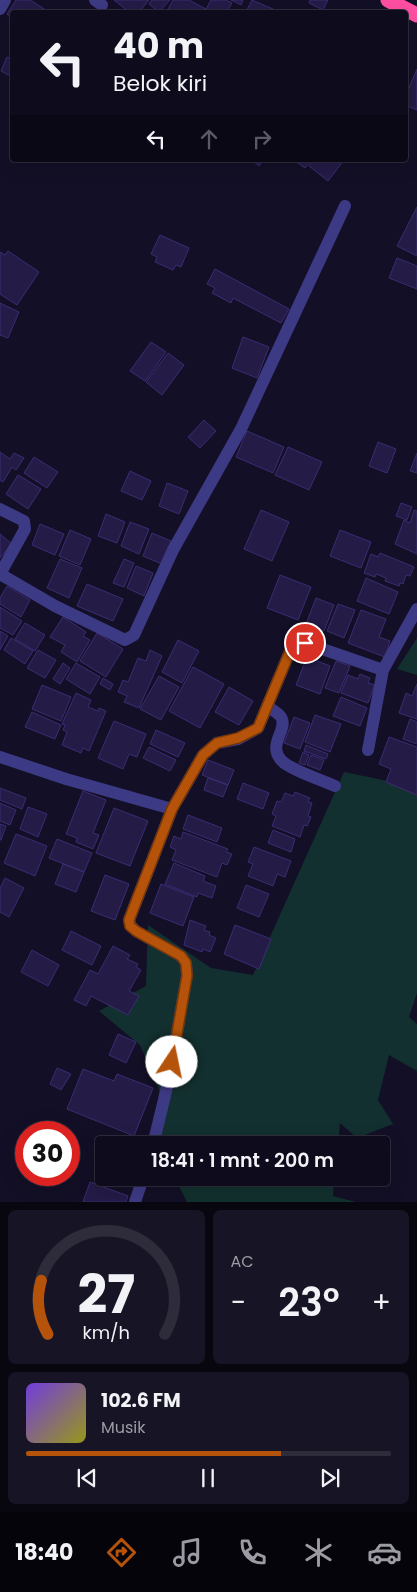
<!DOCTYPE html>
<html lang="id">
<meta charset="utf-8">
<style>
:root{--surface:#0e0b1c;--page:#171425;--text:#f1f3f6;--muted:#9b9ba3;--line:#2e2b3b;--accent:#b45309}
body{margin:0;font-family:Poppins,sans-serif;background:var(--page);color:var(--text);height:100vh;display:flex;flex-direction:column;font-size:19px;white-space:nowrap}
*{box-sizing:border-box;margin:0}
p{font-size:16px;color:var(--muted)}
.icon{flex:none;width:28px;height:28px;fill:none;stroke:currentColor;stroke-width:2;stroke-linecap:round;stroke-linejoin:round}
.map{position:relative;height:1202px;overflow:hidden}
.panel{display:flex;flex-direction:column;gap:8px;padding:8px;background:#08060f;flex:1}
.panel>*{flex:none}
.banner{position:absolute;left:10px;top:10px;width:398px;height:152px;border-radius:5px;box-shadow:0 5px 20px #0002,0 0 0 1px var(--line);background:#0e0b1c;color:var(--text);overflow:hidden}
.speed{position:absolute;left:15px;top:1121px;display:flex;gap:10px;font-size:25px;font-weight:700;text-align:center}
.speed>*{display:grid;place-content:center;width:65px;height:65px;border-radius:50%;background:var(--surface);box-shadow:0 5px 20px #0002,0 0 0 1px var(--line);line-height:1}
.speed .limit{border:8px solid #d22;background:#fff;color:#111}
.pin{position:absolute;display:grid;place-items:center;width:42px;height:42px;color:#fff;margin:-21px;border:2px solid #fff;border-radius:50%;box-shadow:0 1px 5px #0007}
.me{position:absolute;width:55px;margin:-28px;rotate:11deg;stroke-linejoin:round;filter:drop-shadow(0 0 4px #0008)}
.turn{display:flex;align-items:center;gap:18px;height:105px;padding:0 20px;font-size:22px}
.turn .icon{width:65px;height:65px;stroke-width:2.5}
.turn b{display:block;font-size:35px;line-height:42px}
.lanes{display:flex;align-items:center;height:48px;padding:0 20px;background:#0003;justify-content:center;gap:25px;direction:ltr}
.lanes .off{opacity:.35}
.big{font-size:38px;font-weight:600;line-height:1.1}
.panel .card{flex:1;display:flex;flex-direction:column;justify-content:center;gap:8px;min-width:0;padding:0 18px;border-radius:8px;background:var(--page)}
.panel .dial{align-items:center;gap:0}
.dial svg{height:130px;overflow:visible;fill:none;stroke:var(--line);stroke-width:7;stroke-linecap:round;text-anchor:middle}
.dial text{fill:var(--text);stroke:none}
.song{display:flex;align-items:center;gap:15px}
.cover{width:60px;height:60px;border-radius:8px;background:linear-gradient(135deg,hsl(260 70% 55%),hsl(60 70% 35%))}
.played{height:5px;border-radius:2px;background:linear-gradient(90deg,var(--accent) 70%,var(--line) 70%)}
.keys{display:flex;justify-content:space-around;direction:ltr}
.heat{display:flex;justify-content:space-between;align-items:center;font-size:28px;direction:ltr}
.panel .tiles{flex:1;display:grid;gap:8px;grid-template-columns:1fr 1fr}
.card:last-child{grid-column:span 2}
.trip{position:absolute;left:95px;top:1136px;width:295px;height:50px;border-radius:5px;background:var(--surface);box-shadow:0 5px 20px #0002,0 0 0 1px var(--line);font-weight:600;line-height:50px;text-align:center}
.tab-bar{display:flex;height:80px;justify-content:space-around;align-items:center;background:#06040b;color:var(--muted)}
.tab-bar .icon{width:35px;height:35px}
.tab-bar .active{color:var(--accent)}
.tab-bar b{font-size:22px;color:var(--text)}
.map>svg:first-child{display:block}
</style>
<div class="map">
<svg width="417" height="1202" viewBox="0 0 417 1202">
<rect width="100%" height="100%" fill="#130f26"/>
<path fill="#12302f" d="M417 638V675L397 669Z
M344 772 417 787V993L409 1017 417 1024V1071L389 1055 378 1100 393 1124 357 1138 340 1123 338 1145H160L156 1136 159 1090 140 1045 99 1011 146 986 148 925 211 968 253 975Z
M175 1178H334L333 1196 356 1202H187Z"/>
<path fill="#241b47" stroke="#3b2d73" d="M16 0H30L49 12H12V18L7 14Z
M114 0H149L139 12H129Z
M152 0H170L159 12 149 4Z
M173 0H189L206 9 211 0H226L232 3 227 12H171L167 11Z
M231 0H243L241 5Z
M252 0 273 9 271 12H246Z
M310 0H328L323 10 309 3Z
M7 57 12 59V77L1 71Z
M417 69V110L405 105V97Z
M252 160H263L259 166Z
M294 160H312L305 168Z
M314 160H344L328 181 309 166Z
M417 207V256L397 246Z
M160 235 189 248 181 267 176 265 173 270 155 262 157 257 151 254Z
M8 251 39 272 17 305 0 294V252L5 255Z
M397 258 417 266V289L389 278Z
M215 269 289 309 281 323 233 298 231 303 212 293 215 288 207 284Z
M0 303 19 312 8 338 0 335Z
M243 337 269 347 257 378 232 368Z
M151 342 166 352 145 381 130 371Z
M168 353 184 365 162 395 146 382Z
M204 420 216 431 200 448 188 437Z
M247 431 284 447 273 473 236 457Z
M378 442 396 449 387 473 369 466Z
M288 447 322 462 309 490 275 475Z
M0 452 10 459 14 453 24 458 16 470 12 467 3 482 0 480Z
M417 453V473L410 471Z
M34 457 58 472 47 488 24 473Z
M130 471 151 481 142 500 121 491Z
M18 475 41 489 28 509 6 494Z
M167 483 188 491 179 514 159 506Z
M401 503 412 507 407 520 396 516Z
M261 510 289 522 272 561 244 549Z
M414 510 417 511V554L395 544 404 520 410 523Z
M106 514 125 522 117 543 98 536Z
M130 522 149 529 139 554 121 546Z
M40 524 64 534 55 555 32 545Z
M70 530 91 539 80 565 59 556Z
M340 530 371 542 361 568 330 556Z
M152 533 171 541 162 564 143 556Z
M0 534 12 544 0 558Z
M380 553 414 567 410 576 406 575 403 584 400 583 399 586 385 581 386 578 376 574 375 577 364 573 371 554 378 557Z
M60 559 82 568 69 598 47 588Z
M124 559 134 563 124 587 113 583Z
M136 566 153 573 144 596 127 588Z
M280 575 311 587 298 620 267 608Z
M366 578 398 592 389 614 357 601Z
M87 584 123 599 113 621 77 606Z
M7 586 30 600 21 617 0 604V598Z
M316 598 334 605 324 631 306 624Z
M338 604 355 610 344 638 327 631Z
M0 607 22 621 13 635 0 628Z
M361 610 386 619 379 637 390 641 385 657 348 643Z
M63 617 86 632 83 636 90 640 77 662 61 652 65 645 50 637Z
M25 623 45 635 35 651 15 639Z
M0 631 8 636 0 650Z
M97 633 123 649 106 677 80 661Z
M11 638 33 651 25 664 4 650Z
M178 640 199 651 182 683 162 672Z
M38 650 56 660 45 678 27 668Z
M150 650 162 656 139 708 124 702 127 696 118 692 123 680 128 682 138 658 146 661Z
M307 657 330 666 320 694 296 685Z
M336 661 350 666 339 693 325 688Z
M63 663 70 668 60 684 53 679Z
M76 663 100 677 90 694 66 679Z
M193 667 224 684 200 728 169 711Z
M360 674 370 678 368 683 375 685 368 703 341 693 348 675 358 679Z
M159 676 179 687 161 720 140 709Z
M103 678 113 684 110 690 100 684Z
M417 684V719L399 713 406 693 412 696Z
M42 685 71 697 61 721 32 709Z
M229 687 253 701 239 725 215 712Z
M76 693 91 700 88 707 98 711 99 708 106 711 89 751 83 748 81 753 62 745 67 732 63 730 65 725 62 724Z
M341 697 367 708 360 726 333 716Z
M32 712 61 725 55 739 25 727Z
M315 715 341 724 330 752 305 742Z
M294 717 310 723 300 749 284 743Z
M410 719 417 722V744L403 739Z
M114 721 146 734 137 757 129 754 123 769 98 758Z
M156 730 185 743 178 757 150 744Z
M389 737 417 747V795L386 782 391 769 379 764Z
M306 745 328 754 326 759 304 751Z
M149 747 176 760 170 771 143 758Z
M303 752 309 755 305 765 299 763Z
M311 755 324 760 320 770 307 765Z
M208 760 234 770 228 785 202 775Z
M208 778 228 785 223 797 204 790Z
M243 783 269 793 263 809 237 799Z
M0 788 26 798 22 809 0 800Z
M83 791 106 800 93 833 99 835 93 849 76 842 77 838 66 834Z
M295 792 310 798 308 802 312 803 308 816 311 817 307 826 304 825 300 837 272 826 276 816 272 814 277 801 281 802 285 793 293 796Z
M0 803 16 810 10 825 0 821Z
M28 807 47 814 38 837 20 829Z
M114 808 148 821 130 866 96 853Z
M188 815 222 828 217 842 183 829Z
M0 824 6 826 1 840H0Z
M273 830 295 839 291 852 268 843Z
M183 832 228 849 226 852 232 854 227 865 222 863 217 877 172 860 176 850 170 847 174 836 181 839Z
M16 834 47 846 35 876 4 863Z
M57 839 92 853 84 872 49 858Z
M254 847 291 861 285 877 277 874 273 886 248 876 253 864 248 862Z
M174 863 205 876 203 881 216 886 212 898 198 893 197 897 165 884Z
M63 864 84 872 76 892 55 884Z
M105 875 129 884 115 920 91 911Z
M5 878 24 888 9 917 0 912V888Z
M161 884 194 897 183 926 150 913Z
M246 885 269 894 259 917 237 908Z
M190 920 206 926 204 930 210 932 209 935 216 938 210 952 203 949 202 952 184 945Z
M235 925 271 939 259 969 224 954Z
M71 931 101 946 92 965 62 950Z
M113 946 130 955 127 959 138 964 136 967 141 970 129 991 139 996 128 1015 91 996 86 1006 74 1000 90 970 98 974Z
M32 950 59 965 48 986 21 972Z
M118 1034 136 1042 126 1063 109 1055Z
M57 1068 71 1074 61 1090 50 1084Z
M83 1069 114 1081 117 1074 153 1088 134 1136 67 1109Z
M104 1154V1169L99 1167Z
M90 1182 128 1196 126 1202H83Z"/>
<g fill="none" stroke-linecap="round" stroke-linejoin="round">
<path stroke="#3d3a85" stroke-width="12" d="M95 0 102 5
M0 9 5 0
M0 509 24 521 25 529 0 574
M0 574 55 606 125 640 134 635 173 550 241 429 345 206
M269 707C272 710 278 713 281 717 289 729 266 745 282 761 289 769 324 781 335 786
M368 750 383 670
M0 757 66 779 172 809 203 755 217 743 238 739 258 728 291 649 305 643 383 670 417 609
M153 1145 169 1079 187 975 186 963 181 956 136 931 131 926 129 920 172 809
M135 1202 143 1178"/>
<path stroke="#ff4fa3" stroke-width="15" d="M388 0 417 15"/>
</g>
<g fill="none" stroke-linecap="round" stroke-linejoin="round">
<defs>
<path id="route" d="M172 1062 187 976 186 963 181 956 136 931 130 926 129 920 172 809 203 755 217 743 238 738 258 728 291 649 305 643"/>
</defs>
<use href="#route" stroke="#753606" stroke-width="12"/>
<use href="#route" stroke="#b45309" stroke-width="9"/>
</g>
</svg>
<div class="speed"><div class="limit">30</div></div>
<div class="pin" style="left:305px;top:643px;background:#d93025"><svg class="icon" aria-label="arrive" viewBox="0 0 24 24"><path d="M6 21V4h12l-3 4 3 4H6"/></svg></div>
<svg class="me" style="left:172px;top:1062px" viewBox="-20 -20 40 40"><circle r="19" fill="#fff"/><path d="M0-13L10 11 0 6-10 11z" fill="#b45309"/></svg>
<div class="trip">18:41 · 1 mnt · 200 m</div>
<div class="banner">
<div class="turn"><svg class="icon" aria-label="left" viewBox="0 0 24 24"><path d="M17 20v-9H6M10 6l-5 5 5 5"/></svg><div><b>40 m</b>Belok kiri</div></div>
<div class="lanes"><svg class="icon" aria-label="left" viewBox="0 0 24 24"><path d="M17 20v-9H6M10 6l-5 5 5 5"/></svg><svg class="icon off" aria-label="ahead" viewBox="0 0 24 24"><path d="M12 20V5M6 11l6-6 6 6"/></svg><svg class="icon off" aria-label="right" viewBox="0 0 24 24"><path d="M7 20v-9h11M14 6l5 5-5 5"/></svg></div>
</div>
</div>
<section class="panel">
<div class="tiles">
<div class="card dial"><svg viewBox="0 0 100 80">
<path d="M14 69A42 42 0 1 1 86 69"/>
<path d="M14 69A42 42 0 0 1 10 36" stroke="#b45309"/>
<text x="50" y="56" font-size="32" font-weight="700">27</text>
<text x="50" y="72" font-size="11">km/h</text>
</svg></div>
<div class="card"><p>AC</p>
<div class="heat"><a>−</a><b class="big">23°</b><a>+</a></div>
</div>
<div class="card">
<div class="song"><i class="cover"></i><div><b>102.6 FM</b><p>Musik</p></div></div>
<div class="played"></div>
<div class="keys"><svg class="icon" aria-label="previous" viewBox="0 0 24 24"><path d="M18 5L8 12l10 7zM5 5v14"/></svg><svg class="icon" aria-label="pause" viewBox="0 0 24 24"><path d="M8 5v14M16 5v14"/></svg><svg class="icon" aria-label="next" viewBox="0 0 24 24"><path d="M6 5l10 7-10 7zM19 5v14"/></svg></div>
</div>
</div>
</section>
<nav class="tab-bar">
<b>18:40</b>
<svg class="icon active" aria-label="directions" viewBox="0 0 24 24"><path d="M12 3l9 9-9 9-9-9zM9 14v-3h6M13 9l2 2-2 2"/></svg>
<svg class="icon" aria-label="music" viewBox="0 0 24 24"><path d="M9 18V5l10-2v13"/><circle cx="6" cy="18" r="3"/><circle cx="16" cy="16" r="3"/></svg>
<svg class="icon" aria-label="phone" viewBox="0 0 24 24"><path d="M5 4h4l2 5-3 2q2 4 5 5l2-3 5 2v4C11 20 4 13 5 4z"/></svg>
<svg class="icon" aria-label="climate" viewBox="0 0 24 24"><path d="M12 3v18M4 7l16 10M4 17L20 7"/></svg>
<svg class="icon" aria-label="car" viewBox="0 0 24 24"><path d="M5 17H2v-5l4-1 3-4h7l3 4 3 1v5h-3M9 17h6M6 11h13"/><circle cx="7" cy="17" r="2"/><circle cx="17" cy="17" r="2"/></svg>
</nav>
